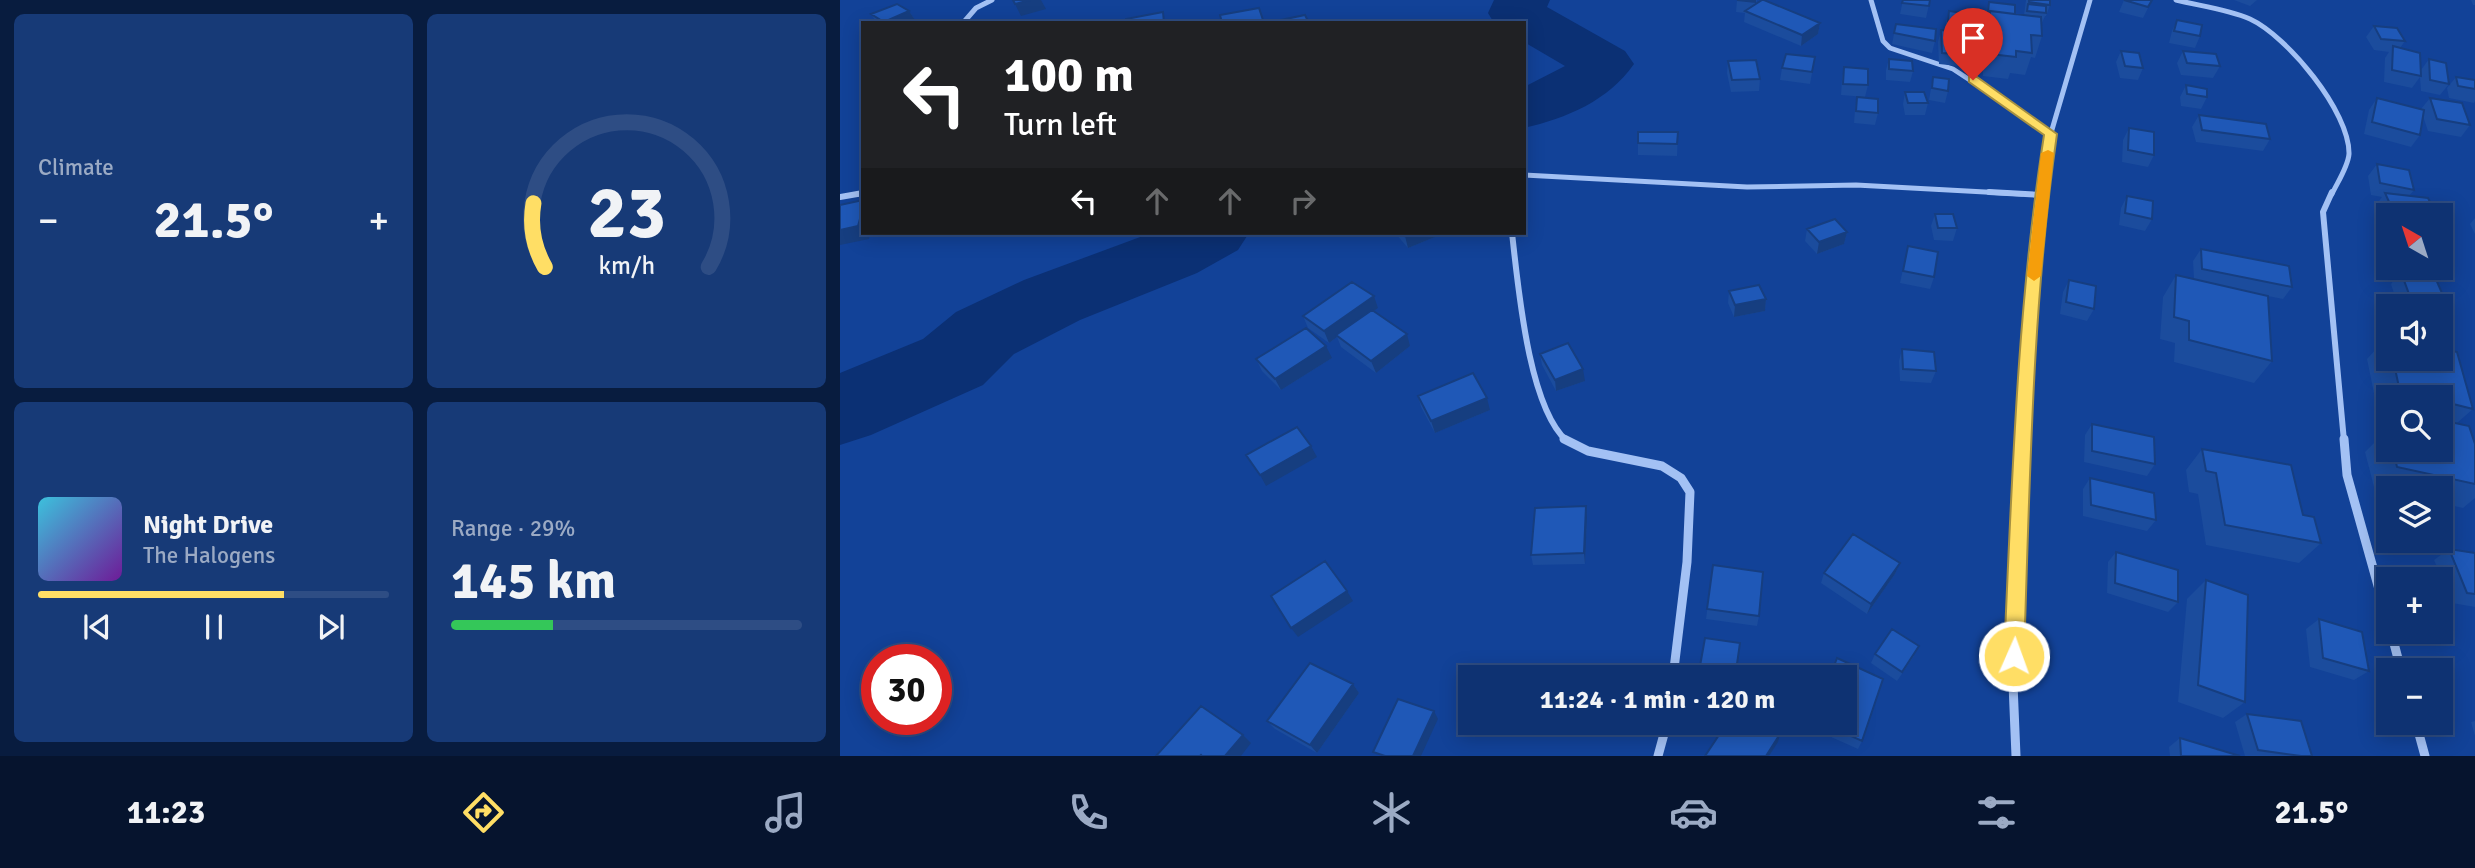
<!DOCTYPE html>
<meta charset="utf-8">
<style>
:root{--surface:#0e3272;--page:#173a77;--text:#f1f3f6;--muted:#9baac4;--line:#2e4d84;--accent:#ffde65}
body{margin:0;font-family:Signika,sans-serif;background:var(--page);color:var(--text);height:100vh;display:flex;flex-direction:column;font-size:26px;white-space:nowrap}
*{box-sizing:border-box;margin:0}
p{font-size:23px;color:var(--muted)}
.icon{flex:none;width:38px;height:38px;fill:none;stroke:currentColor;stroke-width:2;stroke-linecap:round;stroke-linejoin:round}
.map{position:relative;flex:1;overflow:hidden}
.details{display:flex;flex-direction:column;gap:14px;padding:14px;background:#081c3f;width:840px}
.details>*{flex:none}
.top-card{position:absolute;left:21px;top:21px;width:665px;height:214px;border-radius:0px;box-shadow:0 4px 18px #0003,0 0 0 2px var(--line);background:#202124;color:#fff;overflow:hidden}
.needle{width:46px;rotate:321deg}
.tools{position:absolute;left:1536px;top:203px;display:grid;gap:14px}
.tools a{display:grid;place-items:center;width:77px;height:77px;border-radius:0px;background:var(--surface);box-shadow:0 4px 18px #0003,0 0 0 2px var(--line);font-size:35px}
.speed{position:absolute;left:21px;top:644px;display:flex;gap:14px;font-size:35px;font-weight:700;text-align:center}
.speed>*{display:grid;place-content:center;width:91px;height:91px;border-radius:50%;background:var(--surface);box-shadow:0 4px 18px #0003,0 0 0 2px var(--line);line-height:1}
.speed .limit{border:10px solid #d22;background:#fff;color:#111}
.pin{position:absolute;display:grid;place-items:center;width:60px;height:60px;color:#fff;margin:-72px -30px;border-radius:50% 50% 50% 0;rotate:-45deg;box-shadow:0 0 7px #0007}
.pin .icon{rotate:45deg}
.me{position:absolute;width:77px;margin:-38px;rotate:2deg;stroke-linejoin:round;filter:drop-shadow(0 0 5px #0008)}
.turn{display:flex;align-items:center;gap:24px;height:147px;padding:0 28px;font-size:32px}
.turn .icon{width:91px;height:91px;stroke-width:2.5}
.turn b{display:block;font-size:49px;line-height:60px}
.lanes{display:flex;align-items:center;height:66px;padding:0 28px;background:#0003;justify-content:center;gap:35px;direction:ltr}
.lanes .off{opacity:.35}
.big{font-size:52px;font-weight:700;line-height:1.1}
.details .card{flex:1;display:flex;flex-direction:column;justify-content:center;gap:10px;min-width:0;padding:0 24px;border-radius:10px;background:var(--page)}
.details .dial{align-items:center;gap:0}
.dial svg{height:182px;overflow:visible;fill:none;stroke:var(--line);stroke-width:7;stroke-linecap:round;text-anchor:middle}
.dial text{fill:var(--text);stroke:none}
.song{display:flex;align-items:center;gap:21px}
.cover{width:84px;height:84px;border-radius:10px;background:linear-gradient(135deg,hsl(190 70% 55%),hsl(280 70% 35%))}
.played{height:7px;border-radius:4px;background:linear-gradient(90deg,var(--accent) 70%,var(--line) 70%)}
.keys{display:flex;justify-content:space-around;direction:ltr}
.heat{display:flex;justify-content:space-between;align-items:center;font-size:38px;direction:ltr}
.charge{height:10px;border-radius:5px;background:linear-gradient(90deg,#34c759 29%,var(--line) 0)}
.details .tiles{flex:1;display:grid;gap:14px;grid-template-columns:repeat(2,1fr)}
.trip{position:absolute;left:618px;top:665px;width:399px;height:70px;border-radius:0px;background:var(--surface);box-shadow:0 4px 18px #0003,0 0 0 2px var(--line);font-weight:700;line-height:70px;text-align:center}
.tab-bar{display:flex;height:112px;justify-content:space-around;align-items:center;background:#06142e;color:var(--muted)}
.tab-bar .icon{width:49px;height:49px}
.tab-bar .active{color:var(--accent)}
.tab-bar b{font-size:32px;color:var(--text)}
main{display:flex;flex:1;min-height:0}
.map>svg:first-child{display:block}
</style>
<main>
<section class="details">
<div class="tiles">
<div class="card"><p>Climate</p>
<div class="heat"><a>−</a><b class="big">21.5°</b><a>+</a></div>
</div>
<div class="card dial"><svg viewBox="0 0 100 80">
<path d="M14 69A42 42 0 1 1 86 69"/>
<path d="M14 69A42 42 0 0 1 9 41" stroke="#ffde65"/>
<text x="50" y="56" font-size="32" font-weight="700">23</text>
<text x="50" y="72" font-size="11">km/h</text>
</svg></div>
<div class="card">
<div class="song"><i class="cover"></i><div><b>Night Drive</b><p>The Halogens</p></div></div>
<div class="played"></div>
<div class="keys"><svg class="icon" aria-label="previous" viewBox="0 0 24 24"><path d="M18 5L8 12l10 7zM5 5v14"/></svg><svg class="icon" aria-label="pause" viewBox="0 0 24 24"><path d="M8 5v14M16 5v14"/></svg><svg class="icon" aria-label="next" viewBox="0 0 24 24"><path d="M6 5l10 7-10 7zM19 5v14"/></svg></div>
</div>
<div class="card"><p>Range · 29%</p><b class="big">145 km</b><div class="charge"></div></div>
</div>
</section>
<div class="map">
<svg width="1635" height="756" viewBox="0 0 1635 756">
<rect width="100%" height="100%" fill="#124298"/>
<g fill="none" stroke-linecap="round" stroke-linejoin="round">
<path fill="#0b3074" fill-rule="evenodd" d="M654 0H710L707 7 785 51 794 64C768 101 727 118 684 128V87L725 66 684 42V23H654L648 13Z
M311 233H409L398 250 357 273 240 320 174 354 143 385 31 435 0 445V373L83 339 116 312 184 280Z"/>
<path stroke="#a3c1f4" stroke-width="5" d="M1031 0 1043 41 1050 48 1113 69 1211 133
M1336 0C1360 6 1387 9 1410 19 1447 36 1510 112 1509 154 1508 167 1497 183 1492 194
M123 23 136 8 152 0
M684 175 907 187 1016 185 1182 194
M17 194 23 193
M1201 194 1211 133 1250 0"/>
<path stroke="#a3c1f4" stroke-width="6" d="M1149 192 1201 195
M1492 192 1483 212 1504 441
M0 197 23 193
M672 233C678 284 688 407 727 441
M1183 441 1185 379 1201 192"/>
<path stroke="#a3c1f4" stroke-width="9" d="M724 439 748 451 822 466 841 478 850 492 847 562 833 677
M1504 439 1507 475 1549 625
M1551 632 1561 670
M1576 723 1585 756
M818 756 827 723
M1176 756 1173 684 1183 439"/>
</g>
<path fill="#1b4c9d" d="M897 0H917L916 4 980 23 978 34 961 46 904 22 905 13 896 12Z
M1063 0H1090L1086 18 1060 14Z
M1186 0H1210V5L1206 16H1205L1201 25 1202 36 1195 58 1191 57 1185 75 1170 73 1168 79 1143 76V33L1146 24H1145L1146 13 1149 2 1175 14 1184 15Z
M1284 0H1312L1303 18 1279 12Z
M1394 0H1417L1410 6Z
M1631 0H1635V5H1633Z
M69 11 77 23H37L31 14Z
M1109 11 1138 24 1135 36 1129 35 1130 55 1127 67 1099 64 1098 42 1101 30 1105 31 1106 23Z
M1337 20 1360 36 1355 48 1329 43 1332 31Z
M1056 24 1095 41 1092 53 1052 44Z
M1534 26 1565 41 1560 48 1581 70 1589 59 1609 84 1600 95 1581 91 1580 77 1572 88 1544 82 1545 58 1549 52 1534 50 1526 37Z
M1281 51 1303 68 1298 80 1280 78 1276 62Z
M1343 51 1380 66 1373 78 1341 75 1337 63Z
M975 57 970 84 940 80 942 68Z
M1049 59 1073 71 1070 82 1046 80V70Z
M888 61 920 79 919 91 891 92 887 73Z
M1004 67 1028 85 1025 97 1001 95 1002 79Z
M1093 77 1108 91 1105 103 1089 100Z
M1616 77 1635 80V101L1634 103 1609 98 1607 88Z
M1346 85 1367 97 1361 109 1341 106 1340 97Z
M1065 92 1088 103 1085 115H1065L1063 104Z
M1017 97 1038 113 1035 125 1014 123 1015 109Z
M1537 98 1581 109 1590 98 1630 125 1621 137 1588 131 1583 116 1580 135 1571 147 1524 134 1529 110Z
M1359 115 1430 139 1423 151 1356 142 1352 127Z
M1289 128 1314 155 1308 167 1282 162 1283 140Z
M838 132 837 156 798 155V143Z
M1537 164 1574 190 1569 196 1597 215H1549V234L1536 205 1542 197 1531 195 1528 176Z
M1287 196 1312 219 1305 231 1279 225 1281 208Z
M1095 214 1117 228 1113 241 1094 240 1091 226Z
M1635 218V234L1630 224Z
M967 229 1007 232 1004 244 977 254 965 241Z
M555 233H594L595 237 568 248Z
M1068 246 1094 277 1090 289 1060 283Z
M1361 249 1452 287 1443 299 1418 294 1432 361 1414 383 1334 362 1335 343 1320 339 1323 297 1336 275 1354 279 1353 261Z
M1561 272 1605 300 1599 306H1558L1551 284Z
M1229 280 1254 309 1247 321 1220 314 1223 292Z
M889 291 926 299 925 311 894 317 888 303Z
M538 308 534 311 570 346 536 373 501 347 497 337 489 343 468 328 463 316Z
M1548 336 1549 337V359H1601L1633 409 1617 423 1635 444V498L1623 508 1601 503V488H1549V491L1534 487 1525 452 1537 440 1535 432 1549 419V450H1601V397H1549V416L1538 413 1527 359Z
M1062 349 1096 371 1091 383 1060 381 1059 361Z
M700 354 745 381 716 391 702 365Z
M492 358 441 390 422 371 416 359Z
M578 396 650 410 595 433 581 407Z
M1252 424 1315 464 1307 476 1244 462 1245 435Z
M1362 449 1463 515 1481 543 1459 563 1366 545 1358 494 1349 492 1346 470Z
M1250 478 1316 520 1307 531 1243 516V489Z
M746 506 747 517 745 564 693 565 691 555Z
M1609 549 1635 553V607L1612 603 1594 560Z
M1276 552 1338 602 1328 612 1267 593 1268 562Z
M1060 563 1055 574 1027 614 981 583 984 573Z
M873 565 919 616 917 626 866 619Z
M1366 580 1405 702 1383 718 1338 702 1347 599Z
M1479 619 1529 671 1514 680 1470 667 1466 629Z
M900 643 895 677H873L860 675V666Z
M1035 654 1074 656 1057 681 1031 663Z
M513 684 519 693 477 753 435 729 427 721Z
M1407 714 1472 756H1405L1395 722Z
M1635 721V736L1631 722Z
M973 723H1004L1022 741 1018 749 971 728Z
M1340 738 1400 756H1330L1329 747Z"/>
<path fill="#163e80" d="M190 0H201L206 9 181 16 175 4Z
M69 11 77 23H45L44 22Z
M980 23 978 34 961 46 962 35Z
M23 208V233H30L29 239 0 245V230Z
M1007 232 1004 244 977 254 979 242Z
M573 233H594L595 237 568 248 565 236Z
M534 296 538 308 498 337 496 335 497 337 489 343 484 331Z
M926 299 925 311 894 317 895 305Z
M567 334 570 346 536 373 531 361Z
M486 346 492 358 441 390 435 379Z
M743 369 745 381 716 391 715 380Z
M647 398 650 410 595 433 591 421Z
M471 446 477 457 426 486 420 475Z
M746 506 747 517 745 564 744 553Z
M1060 563 1055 574 1027 614 1031 604Z
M507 591 513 601 458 637 451 628Z
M513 684 519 693 477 753 470 745Z
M594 711 598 719 581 756H573Z
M940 734 938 742 929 756H926Z
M403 735 411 743 401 756H385Z"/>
<path fill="#1f58b7" stroke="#163e80" stroke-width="2" d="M173 0H190L175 4Z
M897 0H915V2Z
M922 0H924L980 23 962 35 905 11Z
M1063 0H1090L1089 6 1062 3Z
M1189 0H1210V5L1189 2Z
M1284 0H1312L1308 7Z
M1149 2 1175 5V14L1150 11V12H1148Z
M57 4 69 11 44 22 31 14Z
M1188 4 1206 6V13L1187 11Z
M419 8 423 20 409 23H382L380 15Z
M1109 11 1138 15V24L1108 21Z
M1150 11 1201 17 1202 36 1191 35 1192 53 1176 51V57L1150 54Z
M323 12 324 23H286V19Z
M465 15 469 23H437L436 21Z
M1337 20 1362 25 1360 36 1334 31Z
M1056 24 1096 29 1095 41 1054 33Z
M1534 26 1557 28 1565 41 1541 39Z
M1101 30 1128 33 1130 55 1102 53Z
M1553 46 1580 53 1581 76 1552 70Z
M1281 51 1299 53 1303 68 1285 66Z
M1343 51 1376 54 1380 66 1347 63Z
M946 54 975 57 972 72 942 68Z
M1049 59 1072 61 1073 71 1049 69Z
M1589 59 1606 63 1609 84 1590 80Z
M916 60 920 79 892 80 888 61Z
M1004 67 1028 69V85L1003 84Z
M1093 77 1109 79 1108 91 1092 88Z
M1616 77 1635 80V89L1618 86Z
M1346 85 1367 89V97L1347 94Z
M1065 92H1084L1088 103H1068Z
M1017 97 1038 99V113L1016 111Z
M1537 98 1584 110 1580 135 1532 122Z
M1590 98 1622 103 1630 125 1597 119Z
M1359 115 1426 124 1430 139 1362 130Z
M1289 128 1314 132V155L1288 150Z
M798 132H838L837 144 798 143Z
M1537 164 1569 170 1574 190 1540 183Z
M1545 193 1588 198 1597 215H1555Z
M1287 196 1313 201 1312 219 1285 213Z
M23 200V208L18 226 0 230V205Z
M1095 214H1113L1117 228H1098Z
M995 219 1007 232 979 242 967 229Z
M562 233H573L565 236Z
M1068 246 1098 252 1094 277 1063 271Z
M1361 249 1449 266 1452 287 1362 269Z
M1561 272 1595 277 1605 300 1569 294Z
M1336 275 1428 296 1432 361 1349 340V321L1334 317Z
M1229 280 1256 286 1254 309 1226 302Z
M512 282 534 296 484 331 463 316Z
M919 285 926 299 895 305 889 291Z
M532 310 567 334 531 361 496 335Z
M466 328 486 346 435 379 416 359Z
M728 343 743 369 715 380 700 354Z
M1601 348 1617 352 1633 409 1601 401V397H1584L1560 392 1553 359H1601Z
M1062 349 1094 352 1096 371 1063 369Z
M633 373 647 398 591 421 578 396Z
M1601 420 1629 426 1635 444V484L1557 467 1553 450H1601Z
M1252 424 1314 437 1315 464 1252 451Z
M457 427 471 446 420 475 406 455Z
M1362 449 1451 465 1463 515 1474 517 1481 543 1385 525 1376 473 1366 471Z
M1250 478 1314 493 1316 520 1251 505Z
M746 506 744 553 691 555 695 508Z
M1013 534 1060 563 1031 604 984 573Z
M1609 549 1635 553V594L1627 593Z
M1276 552 1338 570V602L1275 583Z
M485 561 507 591 451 628 431 596Z
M873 565 923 572 919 616 867 609Z
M1366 580 1408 595 1405 702 1358 685Z
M1479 619 1522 632 1529 671 1483 658Z
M1052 629 1079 646 1062 672 1035 654Z
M865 638 900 643 896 671 860 666Z
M997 658 1043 679 1022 741 982 723H1004V677H990Z
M470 663 513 684 470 745 427 721Z
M558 699 594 711 573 756H545L533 752Z
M361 706 403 735 385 756H362L361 755 360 756H316Z
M1407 714 1461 721 1472 756H1461L1418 750Z
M887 723H924L940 734 926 756H865Z
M1340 738 1400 756H1341Z"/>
<path fill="#ffde65" stroke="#a69042" stroke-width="2" d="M1129 77H1137L1217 134C1192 307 1190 482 1184 656L1181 663 1174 666 1167 663 1164 656C1172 482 1177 307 1204 135L1129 82Z"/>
<path fill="#f59e0b" d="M1208 150 1214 153 1201 276 1194 281 1187 276 1201 153Z"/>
</svg>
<div class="tools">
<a><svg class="needle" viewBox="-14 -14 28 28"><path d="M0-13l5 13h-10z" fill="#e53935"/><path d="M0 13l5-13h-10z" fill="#9baac4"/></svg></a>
<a><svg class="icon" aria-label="sound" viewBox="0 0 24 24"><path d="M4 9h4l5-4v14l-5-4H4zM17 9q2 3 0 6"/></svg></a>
<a><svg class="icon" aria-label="search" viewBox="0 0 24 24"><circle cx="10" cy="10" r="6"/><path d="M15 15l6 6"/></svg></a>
<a><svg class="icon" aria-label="layers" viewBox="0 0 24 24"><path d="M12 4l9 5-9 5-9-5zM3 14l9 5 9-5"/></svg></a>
<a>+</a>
<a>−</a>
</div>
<div class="speed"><div class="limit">30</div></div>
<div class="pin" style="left:1133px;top:80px;background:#d93025"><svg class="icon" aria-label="arrive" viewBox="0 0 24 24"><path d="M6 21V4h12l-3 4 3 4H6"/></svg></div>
<svg class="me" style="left:1174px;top:656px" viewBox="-20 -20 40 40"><circle r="17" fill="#ffde65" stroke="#fff" stroke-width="3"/><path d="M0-11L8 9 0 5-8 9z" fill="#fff"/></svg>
<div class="trip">11:24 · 1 min · 120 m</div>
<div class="top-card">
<div class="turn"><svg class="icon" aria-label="left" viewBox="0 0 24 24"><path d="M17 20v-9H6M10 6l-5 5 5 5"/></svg><div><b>100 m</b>Turn left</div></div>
<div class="lanes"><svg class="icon" aria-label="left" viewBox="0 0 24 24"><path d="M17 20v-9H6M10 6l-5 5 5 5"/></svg><svg class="icon off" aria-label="ahead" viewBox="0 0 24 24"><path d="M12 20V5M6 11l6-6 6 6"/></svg><svg class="icon off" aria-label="ahead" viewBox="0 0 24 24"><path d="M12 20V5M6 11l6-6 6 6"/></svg><svg class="icon off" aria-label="right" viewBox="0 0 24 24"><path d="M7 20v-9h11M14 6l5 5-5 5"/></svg></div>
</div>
</div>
</main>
<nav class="tab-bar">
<b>11:23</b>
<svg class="icon active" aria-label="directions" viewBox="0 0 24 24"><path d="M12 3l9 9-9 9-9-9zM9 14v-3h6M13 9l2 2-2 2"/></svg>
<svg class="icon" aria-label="music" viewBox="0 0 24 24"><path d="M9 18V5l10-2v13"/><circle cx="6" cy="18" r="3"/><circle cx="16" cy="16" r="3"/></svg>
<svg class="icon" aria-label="phone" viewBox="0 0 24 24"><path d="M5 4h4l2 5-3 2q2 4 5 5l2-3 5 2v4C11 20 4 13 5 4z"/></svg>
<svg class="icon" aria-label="climate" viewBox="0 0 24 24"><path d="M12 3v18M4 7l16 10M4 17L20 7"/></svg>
<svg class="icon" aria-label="car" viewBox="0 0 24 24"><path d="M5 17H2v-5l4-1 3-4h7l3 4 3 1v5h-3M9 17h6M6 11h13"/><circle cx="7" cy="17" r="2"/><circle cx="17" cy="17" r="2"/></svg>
<svg class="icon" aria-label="filters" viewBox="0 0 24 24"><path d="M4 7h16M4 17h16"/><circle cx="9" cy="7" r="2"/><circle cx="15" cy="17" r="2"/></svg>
<b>21.5°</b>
</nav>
